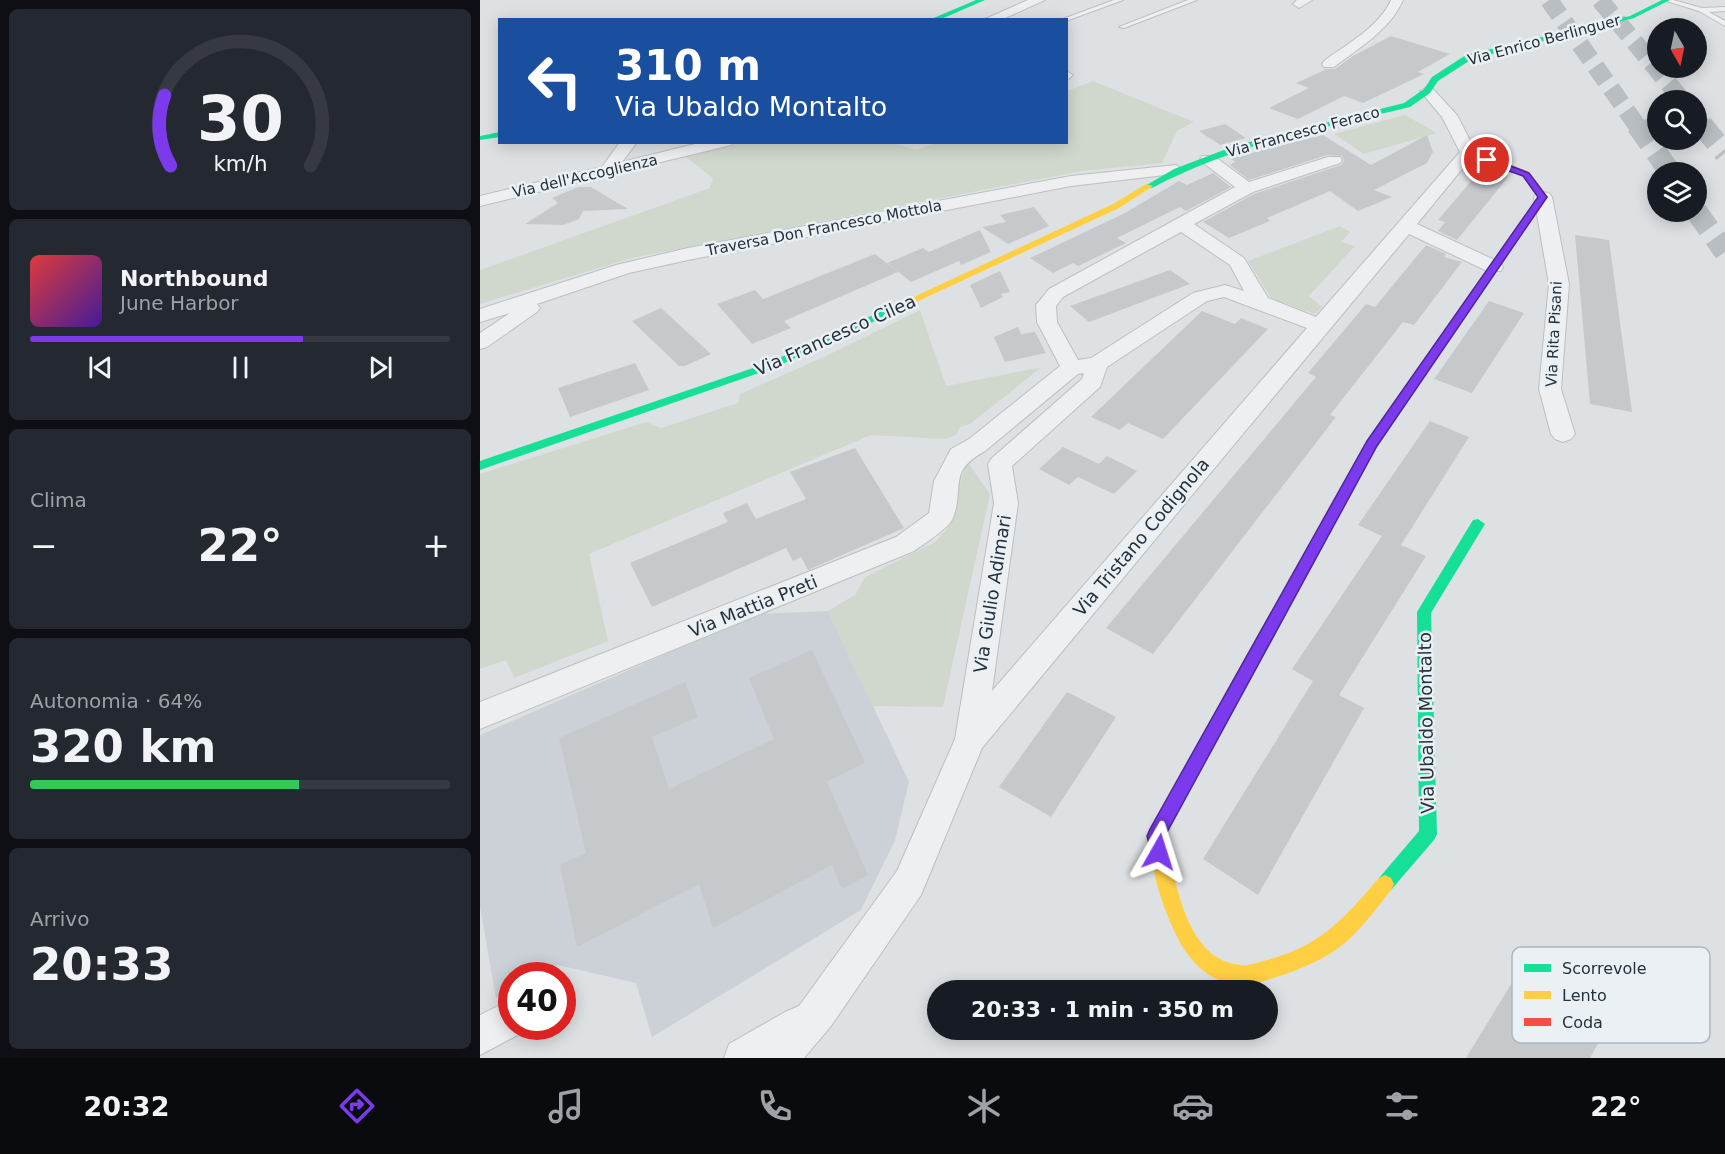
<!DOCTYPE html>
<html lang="it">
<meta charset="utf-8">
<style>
:root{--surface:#171b24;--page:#242831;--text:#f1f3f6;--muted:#9ea1a6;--line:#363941;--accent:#7c3aed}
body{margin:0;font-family:"DejaVu Sans",sans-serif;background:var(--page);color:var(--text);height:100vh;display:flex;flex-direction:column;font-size:22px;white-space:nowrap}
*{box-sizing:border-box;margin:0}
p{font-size:20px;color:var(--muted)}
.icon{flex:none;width:33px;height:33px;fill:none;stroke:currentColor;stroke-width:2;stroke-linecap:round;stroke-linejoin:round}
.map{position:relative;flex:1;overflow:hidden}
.drawer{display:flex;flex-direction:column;gap:9px;padding:9px;background:#0d0f14;width:480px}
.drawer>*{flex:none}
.banner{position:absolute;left:18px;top:18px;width:570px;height:126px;border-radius:0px;box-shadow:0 3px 15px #0003;background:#1a4fa0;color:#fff;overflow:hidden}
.needle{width:39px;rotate:171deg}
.fabs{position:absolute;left:1167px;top:18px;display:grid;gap:12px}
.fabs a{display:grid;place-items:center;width:60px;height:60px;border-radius:50%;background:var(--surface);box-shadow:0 3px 15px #0003;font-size:30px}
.speed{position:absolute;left:18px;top:962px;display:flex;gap:12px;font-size:30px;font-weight:700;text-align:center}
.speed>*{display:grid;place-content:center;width:78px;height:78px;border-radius:50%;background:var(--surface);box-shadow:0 3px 15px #0003;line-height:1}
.speed .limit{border:9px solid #d22;background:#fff;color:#111}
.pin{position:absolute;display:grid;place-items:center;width:51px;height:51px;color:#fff;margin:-26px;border:3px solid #fff;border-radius:50%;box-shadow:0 2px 6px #0007}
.me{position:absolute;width:66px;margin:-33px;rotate:6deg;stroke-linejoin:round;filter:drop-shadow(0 0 4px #0008)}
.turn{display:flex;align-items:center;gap:21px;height:126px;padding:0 18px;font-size:27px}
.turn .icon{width:78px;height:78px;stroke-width:2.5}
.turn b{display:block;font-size:42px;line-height:51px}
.big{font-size:45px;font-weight:800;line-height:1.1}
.drawer .tile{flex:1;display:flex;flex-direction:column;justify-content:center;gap:9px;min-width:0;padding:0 21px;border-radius:9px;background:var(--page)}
.drawer .dial{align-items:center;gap:0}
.dial svg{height:156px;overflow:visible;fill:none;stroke:var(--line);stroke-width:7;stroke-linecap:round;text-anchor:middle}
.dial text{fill:var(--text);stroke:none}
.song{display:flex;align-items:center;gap:18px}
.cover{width:72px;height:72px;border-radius:9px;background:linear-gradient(135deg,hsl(0 70% 55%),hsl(260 70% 35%))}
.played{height:6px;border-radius:3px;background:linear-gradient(90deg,var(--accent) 65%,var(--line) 65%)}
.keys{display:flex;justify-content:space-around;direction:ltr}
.heat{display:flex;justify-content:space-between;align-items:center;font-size:33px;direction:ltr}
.charge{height:9px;border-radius:4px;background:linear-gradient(90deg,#34c759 64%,var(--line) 0)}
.trip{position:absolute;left:447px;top:980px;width:351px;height:60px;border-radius:30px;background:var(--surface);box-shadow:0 3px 15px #0003;font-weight:800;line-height:60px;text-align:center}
.tab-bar{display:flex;height:96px;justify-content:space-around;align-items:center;background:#090b0e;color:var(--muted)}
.tab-bar .icon{width:42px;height:42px}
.tab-bar .selected{color:var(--accent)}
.tab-bar b{font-size:27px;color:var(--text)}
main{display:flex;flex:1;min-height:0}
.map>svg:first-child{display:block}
</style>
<main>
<section class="drawer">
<div class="tile dial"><svg viewBox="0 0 100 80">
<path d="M14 69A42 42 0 1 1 86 69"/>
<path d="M14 69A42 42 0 0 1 11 33" stroke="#7c3aed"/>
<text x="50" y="56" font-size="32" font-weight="700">30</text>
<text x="50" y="72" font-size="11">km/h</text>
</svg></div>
<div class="tile">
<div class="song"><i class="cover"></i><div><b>Northbound</b><p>June Harbor</p></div></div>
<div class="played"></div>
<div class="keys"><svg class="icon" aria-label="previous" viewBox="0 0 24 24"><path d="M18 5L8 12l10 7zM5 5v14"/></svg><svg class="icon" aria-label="pause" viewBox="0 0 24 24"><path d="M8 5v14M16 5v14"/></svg><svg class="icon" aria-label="next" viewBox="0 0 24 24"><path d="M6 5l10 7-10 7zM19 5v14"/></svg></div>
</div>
<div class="tile"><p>Clima</p>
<div class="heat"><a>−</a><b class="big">22°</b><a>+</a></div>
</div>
<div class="tile"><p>Autonomia · 64%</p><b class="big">320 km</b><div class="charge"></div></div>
<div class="tile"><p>Arrivo</p><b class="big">20:33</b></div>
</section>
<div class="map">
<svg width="1245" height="1058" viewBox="0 0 1245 1058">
<rect width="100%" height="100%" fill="#dee1e3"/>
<path fill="#cbd1d7" d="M348 611 429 782 415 840 381 910 172 1037 156 983 78 965 59 975H32L31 990 16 998 0 907V735L277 614Z"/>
<path fill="#d0d8ce" d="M613 81 714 122 697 131 682 163 602 171 152 258 0 304V270L230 188 233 178 203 155 251 143 407 142 437 150 455 143 586 142 587 91Z
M925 115 957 133 884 154 854 134Z
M860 226 870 232 861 242 875 246 829 296 842 307 835 314 792 299 768 261Z
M440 310 466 386 562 367 490 424 480 427 476 435 464 439 391 435 109 554 128 641 34 678 26 660 0 669V474L166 422 181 428 258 403 260 394 348 355Z
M487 461 510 494 463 707 392 706 348 611 376 594 385 577 455 542 467 529Z"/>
<path fill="#c6c9cb" d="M911 36 970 54 938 72 944 74 883 103 864 96 818 119 789 108 829 88 816 83 847 69H855L873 56Z
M745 124 766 138 740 145 719 131Z
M843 135 891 165 947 135 953 152 947 163 894 190 912 197 878 211 850 191 787 218 790 221 749 238 723 222 774 194 861 165 864 161 862 156 847 155 769 180 750 165 755 162 751 159 759 156Z
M1003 167 1028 177 977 240 958 231 965 222 958 220Z
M733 173 751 187 706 211 700 207 637 238 646 243 598 266 593 263 573 273 550 258 645 213 699 181 707 185Z
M98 187H111L148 209 103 211 99 219 83 225 45 224 78 203 72 198Z
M554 207 569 226 528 244 502 227 526 222 520 215Z
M500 230 511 252 481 265 479 261 431 282 407 263 443 248 449 252Z
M1095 235 1129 240 1152 412 1110 404Z
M946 245 966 254 964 257 982 262 934 325 923 322 850 415 856 417 673 654 626 628 836 377 828 373 886 304 895 307Z
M395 254 418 272 304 321 311 328 272 344 237 304 275 290 283 299Z
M690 270 710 284 609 322 590 306Z
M520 271 530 292 521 294 523 297 501 308 490 285Z
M1009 301 1044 313 992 393 954 379Z
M181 308 231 354 205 366H199L152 321Z
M722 311 755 324 761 318 788 329 683 439 648 423 640 430 611 417Z
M538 327 541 334 555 332 566 353 525 362 514 337Z
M155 363 169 390 90 417 78 388Z
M950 421 989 437 921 545 946 556 859 695 884 708 778 895 723 859 833 681 812 669 902 536 878 525Z
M583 447 619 464 627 456 657 471 634 494 598 477 589 485 559 469Z
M375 448 424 528 328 570 321 557 313 561 306 548 172 607 150 563 248 522 243 513 267 503 276 519 326 499 310 472Z
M332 650 385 762 347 782 388 875 362 889 352 865 233 928 219 884 97 947 80 865 106 853 79 738 205 682 218 717 172 737 189 789 294 739 269 678Z
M587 692 636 717 571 817 519 787Z
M1039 971 1122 1036 1110 1058H986Z"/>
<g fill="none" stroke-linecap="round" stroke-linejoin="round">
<path stroke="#b9bec2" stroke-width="18" stroke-dasharray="18 9" stroke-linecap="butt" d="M1069 0 1158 127
M1120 0 1202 100
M1216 118 1223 127"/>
<path stroke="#b9bec2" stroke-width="22" stroke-dasharray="22 11" stroke-linecap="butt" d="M1157 125 1190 172
M1222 125 1245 153
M1216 211 1245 252"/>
<defs>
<path id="lane" d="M634 0H643L586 21 580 20Z
M708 0H717L644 28 639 27Z
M1183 0H1193L1222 8 1245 7V11L1229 12 1245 21V26L1219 11Z
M586 71 593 75 586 81Z"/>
<path id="street" d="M548 0H565L521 20H503Z
M817 0H832L819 8 813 4Z
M911 0H923C910 30 879 48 854 67H844L842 64 844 61C867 44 899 27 911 0Z
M947 87 952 88 977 115 996 152 937 224 1021 263 1023 267 1021 271H1007L929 234 502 748 441 895 351 1026 324 1058H244L249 1044 305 1012 319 1006 417 871 475 739 514 503 508 464 512 458 602 379 604 373 598 374 505 451C467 472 485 486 473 518 469 528 444 544 434 551L0 729V702L416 537 449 513 454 481 471 449 489 439 580 366 557 322 556 305 569 289 755 187 722 162 720 159 722 156H734L769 182 848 157H860L862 160 860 163 773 192 714 224 764 258 788 298 836 317 980 152 962 117 940 91ZM701 232 750 265 764 291 745 285 713 293 611 358 598 360 577 322 576 306 583 297ZM744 297 827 328 512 691 538 503 532 466 620 387 627 367 727 301Z
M140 142H157L142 162 223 142H253L251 145 0 206V196L122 167Z
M696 165 704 170 702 173 591 186 208 260 149 273 57 304 60 308 57 312 7 347 0 349V333L30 313 0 322V309L136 265 208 248 591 176Z
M1063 192 1069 193 1072 197 1089 284 1081 389 1095 434 1091 439 1083 442 1075 439 1071 434 1059 389 1069 284 1054 197 1057 193Z
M32 999V1026H48L45 1031 0 1055V1015Z"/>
</defs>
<use href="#lane" stroke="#bcbfc1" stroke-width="2"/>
<use href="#street" stroke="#bcbfc1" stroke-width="2"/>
<use href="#lane" fill="#edeff1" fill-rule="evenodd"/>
<use href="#street" fill="#edeff1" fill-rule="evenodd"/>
<path fill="#16e098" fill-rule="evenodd" d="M496 0H505L459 20H449Z
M1182 0H1190L1154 18 992 59 958 81 950 93 930 107C842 128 753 145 672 188L665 186 694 169 757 145 924 103 944 89 952 77 986 55 1150 16Z
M20 132V137L0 140V136Z
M415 305 420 308 419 310 296 367 0 470V461L288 363Z
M985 306 990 309 897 446 685 837 689 854 686 860 680 863 674 860 667 836 670 830 886 444 981 307Z
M998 519 1005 524 951 613 957 834 954 840 911 890 905 893 899 890 896 884 899 878 939 831 937 612 993 520Z"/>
<path fill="#ffcf43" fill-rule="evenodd" d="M666 184 673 186 639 208 419 310 415 311 410 308 633 204Z
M680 845 686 848 689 854C698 893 710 961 761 965 769 966 779 962 787 960 841 946 864 918 899 878L905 875 911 878 914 884 911 890C897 908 883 927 866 942 849 957 827 966 806 974 793 978 775 985 761 985 720 983 700 948 687 914 681 899 668 862 674 848Z"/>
<path fill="#f24e42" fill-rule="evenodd" d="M985 150H991L1049 172 1068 197 989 311 985 312 980 309 1058 197 1043 176 985 154Z"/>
</g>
<path fill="#7c3aed" stroke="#51269a" stroke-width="1.5" d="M1004 158H1010L1049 173 1067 197 897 446 685 836 688 852 686 859 679 861 673 859 667 836 670 829 887 441 1058 197 1043 176 1004 162Z"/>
<g text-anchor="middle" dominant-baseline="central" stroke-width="5" stroke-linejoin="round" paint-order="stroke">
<g font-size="15" fill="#25313c" stroke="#eaf0f4">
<text transform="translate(1064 40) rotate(-15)">Via Enrico Berlinguer</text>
<text transform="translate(823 132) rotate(-15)">Via Francesco Feraco</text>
<text transform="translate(105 176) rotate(-13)">Via dell'Accoglienza</text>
<text transform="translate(344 228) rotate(-11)">Traversa Don Francesco Mottola</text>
<text transform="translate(1074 334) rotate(-87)">Via Rita Pisani</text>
</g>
<g font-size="18" fill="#25313c" stroke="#eaf0f4">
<text transform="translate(355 335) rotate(-24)">Via Francesco Cilea</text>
<text transform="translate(661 537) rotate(-50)">Via Tristano Codignola</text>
<text transform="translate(512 594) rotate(-81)">Via Giulio Adimari</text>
<text transform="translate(273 606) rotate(-22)">Via Mattia Preti</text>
<text transform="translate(946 723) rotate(-91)">Via Ubaldo Montalto</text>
</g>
</g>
<rect x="1032" y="947" width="198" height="96" rx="9" fill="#eaf0f4" stroke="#afb7bd" stroke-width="1.5"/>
<rect x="1044" y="964" width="27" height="8" fill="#16e098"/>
<rect x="1044" y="991" width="27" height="8" fill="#ffcf43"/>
<rect x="1044" y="1018" width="27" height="8" fill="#f24e42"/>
<g font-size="16" fill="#25313c">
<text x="1082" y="974">Scorrevole</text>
<text x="1082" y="1001">Lento</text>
<text x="1082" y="1028">Coda</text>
</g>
</svg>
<div class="fabs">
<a><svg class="needle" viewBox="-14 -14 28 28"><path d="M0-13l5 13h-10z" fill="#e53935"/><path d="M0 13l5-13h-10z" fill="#9ea1a6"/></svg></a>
<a><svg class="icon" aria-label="search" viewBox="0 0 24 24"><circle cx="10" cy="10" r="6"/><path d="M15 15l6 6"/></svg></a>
<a><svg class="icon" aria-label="layers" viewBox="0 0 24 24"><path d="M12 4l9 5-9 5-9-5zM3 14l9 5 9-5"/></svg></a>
</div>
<div class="speed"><div class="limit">40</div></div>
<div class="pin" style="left:1007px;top:160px;background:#d93025"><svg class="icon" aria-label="arrive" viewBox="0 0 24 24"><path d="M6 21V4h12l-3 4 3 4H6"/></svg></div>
<svg class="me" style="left:679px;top:852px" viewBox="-20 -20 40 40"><path d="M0-17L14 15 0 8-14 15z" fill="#7c3aed" stroke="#fff" stroke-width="4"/></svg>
<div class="trip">20:33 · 1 min · 350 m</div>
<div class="banner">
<div class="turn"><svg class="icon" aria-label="left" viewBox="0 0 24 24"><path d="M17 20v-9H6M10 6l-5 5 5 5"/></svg><div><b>310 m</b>Via Ubaldo Montalto</div></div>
</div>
</div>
</main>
<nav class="tab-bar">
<b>20:32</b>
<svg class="icon selected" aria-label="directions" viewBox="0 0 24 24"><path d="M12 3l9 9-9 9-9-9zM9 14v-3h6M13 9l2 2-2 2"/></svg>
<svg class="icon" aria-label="music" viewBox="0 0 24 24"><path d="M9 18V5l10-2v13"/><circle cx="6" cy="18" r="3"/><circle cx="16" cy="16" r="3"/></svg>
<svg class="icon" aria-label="phone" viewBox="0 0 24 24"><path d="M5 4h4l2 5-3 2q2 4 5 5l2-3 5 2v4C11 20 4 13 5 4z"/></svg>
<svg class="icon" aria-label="climate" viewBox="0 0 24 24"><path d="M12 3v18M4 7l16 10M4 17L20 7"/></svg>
<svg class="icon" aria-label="car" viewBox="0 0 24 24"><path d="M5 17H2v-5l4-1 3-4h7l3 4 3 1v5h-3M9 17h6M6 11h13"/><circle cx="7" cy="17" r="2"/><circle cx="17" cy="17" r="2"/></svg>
<svg class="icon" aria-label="filters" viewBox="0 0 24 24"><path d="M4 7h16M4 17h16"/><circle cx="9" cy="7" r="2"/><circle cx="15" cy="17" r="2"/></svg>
<b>22°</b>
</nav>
